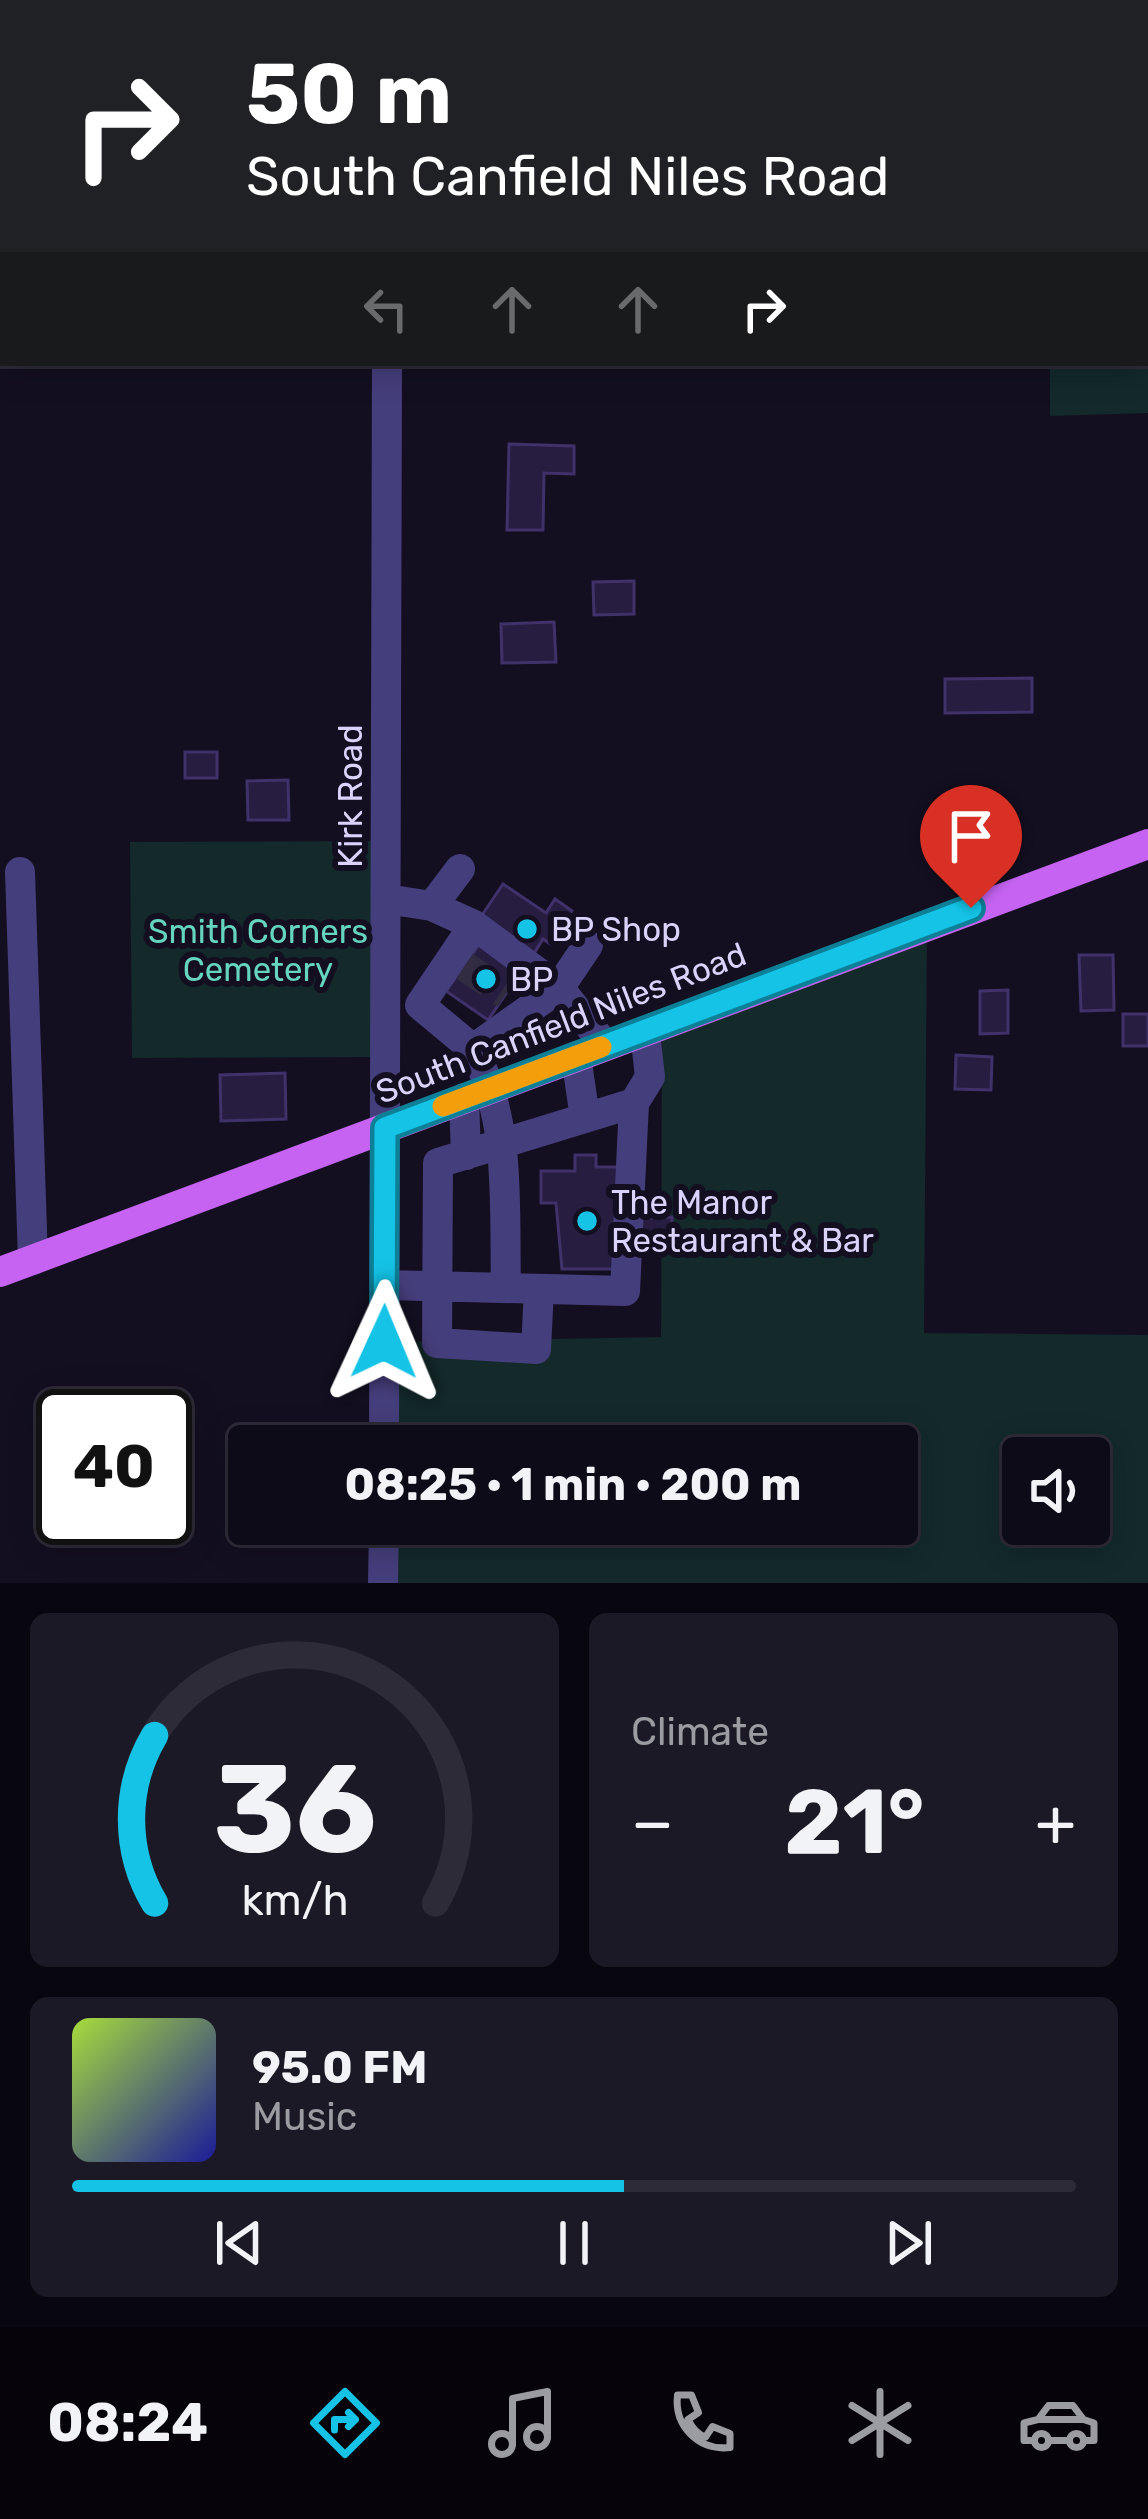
<!DOCTYPE html>
<meta charset="utf-8">
<style>
:root{--surface:#0e0b19;--page:#1c1926;--text:#f1f3f6;--muted:#9b9ba2;--line:#2e2b38;--accent:#14c3e6}
body{margin:0;font-family:Rubik,sans-serif;background:var(--page);color:var(--text);height:100vh;display:flex;flex-direction:column;font-size:45px;white-space:nowrap}
*{box-sizing:border-box;margin:0}
p{font-size:39px;color:var(--muted)}
.icon{flex:none;width:66px;height:66px;fill:none;stroke:currentColor;stroke-width:2;stroke-linecap:round;stroke-linejoin:round}
.map{position:relative;height:1583px;overflow:hidden}
.details{display:flex;flex-direction:column;gap:30px;padding:30px;background:#08060e;flex:1}
.details>*{flex:none}
.banner{position:absolute;left:0px;top:0px;width:1149px;height:366px;box-shadow:0 6px 30px #0003,0 0 0 3px var(--line);background:#202124;color:#fff;overflow:hidden}
.fabs{position:absolute;left:1002px;top:1437px;display:grid;gap:24px}
.fabs a{display:grid;place-items:center;width:108px;height:108px;border-radius:12px;background:var(--surface);box-shadow:0 6px 30px #0003,0 0 0 3px var(--line);font-size:60px}
.speed{position:absolute;left:36px;top:1389px;display:flex;gap:24px;font-size:60px;font-weight:700;text-align:center}
.speed>*{display:grid;place-content:center;width:156px;height:156px;border-radius:50%;background:var(--surface);box-shadow:0 6px 30px #0003,0 0 0 3px var(--line);line-height:1}
.speed .limit{border:6px solid #111;border-radius:18px;background:#fff;color:#111}
.pin{position:absolute;display:grid;place-items:center;width:102px;height:102px;color:#fff;margin:-123px -51px;border-radius:50% 50% 50% 0;rotate:-45deg;box-shadow:0 0 12px #0007}
.pin .icon{rotate:45deg}
.me{position:absolute;width:132px;margin:-66px;rotate:1deg;stroke-linejoin:round;filter:drop-shadow(0 0 9px #0008)}
.turn{display:flex;align-items:center;gap:42px;height:252px;padding:0 48px;font-size:54px}
.turn .icon{width:156px;height:156px;stroke-width:2.5}
.turn b{display:block;font-size:84px;line-height:102px}
.lanes{display:flex;align-items:center;height:114px;padding:0 48px;background:#0003;justify-content:center;gap:60px;direction:ltr}
.lanes .off{opacity:.35}
.big{font-size:90px;font-weight:700;line-height:1.1}
.details .tile{flex:1;display:flex;flex-direction:column;justify-content:center;gap:18px;min-width:0;padding:0 42px;border-radius:18px;background:var(--page)}
.details .dial{align-items:center;gap:0}
.dial svg{height:312px;overflow:visible;fill:none;stroke:var(--line);stroke-width:7;stroke-linecap:round;text-anchor:middle}
.dial text{fill:var(--text);stroke:none}
.song{display:flex;align-items:center;gap:36px}
.cover{width:144px;height:144px;border-radius:18px;background:linear-gradient(135deg,hsl(80 70% 55%),hsl(240 70% 35%))}
.played{height:12px;border-radius:6px;background:linear-gradient(90deg,var(--accent) 55%,var(--line) 55%)}
.keys{display:flex;justify-content:space-around;direction:ltr}
.heat{display:flex;justify-content:space-between;align-items:center;font-size:66px;direction:ltr}
.details .tiles{flex:1;display:grid;gap:30px;grid-template-columns:1fr 1fr}
.tile:last-child{grid-column:span 2}
.trip{position:absolute;left:228px;top:1425px;width:690px;height:120px;border-radius:12px;background:var(--surface);box-shadow:0 6px 30px #0003,0 0 0 3px var(--line);font-weight:700;line-height:120px;text-align:center}
.menu{display:flex;height:192px;justify-content:space-around;align-items:center;background:#06040a;color:var(--muted)}
.menu .icon{width:84px;height:84px}
.menu .on{color:var(--accent)}
.menu b{font-size:54px;color:var(--text)}
.map>svg:first-child{display:block}
</style>
<div class="map">
<svg width="1148" height="1583" viewBox="0 0 1148 1583">
<rect width="100%" height="100%" fill="#130f21"/>
<path fill="#13292a" fill-rule="evenodd" d="M1047 0H1148V413L1050 416V363H1146V3Z
M386 841 385 1057 132 1058 130 842Z
M927 924 924 1333 1148 1335V1583H383L384 1524H897V1446H384V1342L661 1337 662 1024ZM1023 1458H1089V1524H1023Z"/>
<path fill="#261d40" stroke="#40316a" stroke-width="3" d="M509 444 574 446V474L544 473 543 530H507Z
M634 581V614L594 615 593 582Z
M554 622 556 662 502 663 501 624Z
M1032 678V712L945 713V679Z
M185 752H217V778H185Z
M288 780 289 820H248L247 781Z
M503 884 546 913 555 899 572 911 550 944 543 939 533 955 480 918Z
M484 938 525 966 488 1020 446 991Z
M1079 955H1113L1114 1010 1081 1011Z
M1008 990V1033L980 1034V991Z
M1123 1014H1148V1046H1123Z
M956 1055 992 1057 991 1090 955 1089Z
M285 1073 286 1119 221 1121 220 1075Z
M575 1155H596V1167H618L617 1269H562L556 1203H541V1171H575Z
M672 1217V1248H641V1218Z"/>
<g fill="none" stroke-linecap="round" stroke-linejoin="round">
<path stroke="#312c42" stroke-width="30" stroke-dasharray="30 15" stroke-linecap="butt" d="M464 966 506 994"/>
<path stroke="#453e7c" stroke-width="30" d="M388 0V3
M20 872 33 1260
M386 899 432 906 474 925
M432 906 460 869
M473 1049 420 1005 474 925 559 988 588 945
M576 1056 585 1118
M464 1098 466 1155
M634 1103 650 1077 645 1032
M385 1285C465 1287 545 1289 625 1291L634 1103 438 1163 437 1343 536 1349 539 1289
M506 1288C504 1206 512 1122 473 1049L559 988 605 1045
M384 1446 387 363
M383 1583 384 1524"/>
<path stroke="#c663f2" stroke-width="30" d="M0 1272 1148 844"/>
</g>
<g fill="none" stroke-linecap="round" stroke-linejoin="round">
<defs>
<path id="route" d="M384 1342 385 1128 971 908"/>
</defs>
<use href="#route" stroke="#0d7f96" stroke-width="30"/>
<use href="#route" stroke="#14c3e6" stroke-width="21"/>
<path stroke="#f59e0b" stroke-width="21" d="M443 1106 601 1047"/>
</g>
<g fill="#14c3e6" stroke="#130f21" stroke-width="4.5">
<circle cx="527" cy="929" r="12"/>
<circle cx="486" cy="979" r="12"/>
<circle cx="587" cy="1221" r="12"/>
</g>
<g text-anchor="middle" dominant-baseline="central" stroke-width="12" stroke-linejoin="round" paint-order="stroke">
<g font-size="33" fill="#dad3fb" stroke="#130f21">
<text transform="translate(350 796) rotate(-90)">Kirk Road</text>
<text transform="translate(561 1023) rotate(-21)">South Canfield Niles Road</text>
</g>
<g font-size="33" fill="#dad3fb" stroke="#130f21" text-anchor="start">
<text x="551" y="929">BP Shop</text>
<text x="510" y="979">BP</text>
<text x="611" y="1202">The Manor<tspan x="611" dy="38">Restaurant &amp; Bar</tspan></text>
</g>
<g font-size="33" fill="#65d5c0" stroke="#130f21">
<text x="258" y="931">Smith Corners<tspan x="258" dy="38">Cemetery</tspan></text>
</g>
</g>
</svg>
<div class="fabs">
<a><svg class="icon" aria-label="sound" viewBox="0 0 24 24"><path d="M4 9h4l5-4v14l-5-4H4zM17 9q2 3 0 6"/></svg></a>
</div>
<div class="speed"><div class="limit">40</div></div>
<div class="pin" style="left:971px;top:908px;background:#d93025"><svg class="icon" aria-label="arrive" viewBox="0 0 24 24"><path d="M6 21V4h12l-3 4 3 4H6"/></svg></div>
<svg class="me" style="left:384px;top:1342px" viewBox="-20 -20 40 40"><path d="M0-17L14 15 0 8-14 15z" fill="#14c3e6" stroke="#fff" stroke-width="4"/></svg>
<div class="trip">08:25 · 1 min · 200 m</div>
<div class="banner">
<div class="turn"><svg class="icon" aria-label="right" viewBox="0 0 24 24"><path d="M7 20v-9h11M14 6l5 5-5 5"/></svg><div><b>50 m</b>South Canfield Niles Road</div></div>
<div class="lanes"><svg class="icon off" aria-label="left" viewBox="0 0 24 24"><path d="M17 20v-9H6M10 6l-5 5 5 5"/></svg><svg class="icon off" aria-label="ahead" viewBox="0 0 24 24"><path d="M12 20V5M6 11l6-6 6 6"/></svg><svg class="icon off" aria-label="ahead" viewBox="0 0 24 24"><path d="M12 20V5M6 11l6-6 6 6"/></svg><svg class="icon" aria-label="right" viewBox="0 0 24 24"><path d="M7 20v-9h11M14 6l5 5-5 5"/></svg></div>
</div>
</div>
<section class="details">
<div class="tiles">
<div class="tile dial"><svg viewBox="0 0 100 80">
<path d="M14 69A42 42 0 1 1 86 69"/>
<path d="M14 69A42 42 0 0 1 14 26" stroke="#14c3e6"/>
<text x="50" y="56" font-size="32" font-weight="700">36</text>
<text x="50" y="72" font-size="11">km/h</text>
</svg></div>
<div class="tile"><p>Climate</p>
<div class="heat"><a>−</a><b class="big">21°</b><a>+</a></div>
</div>
<div class="tile">
<div class="song"><i class="cover"></i><div><b>95.0 FM</b><p>Music</p></div></div>
<div class="played"></div>
<div class="keys"><svg class="icon" aria-label="previous" viewBox="0 0 24 24"><path d="M18 5L8 12l10 7zM5 5v14"/></svg><svg class="icon" aria-label="pause" viewBox="0 0 24 24"><path d="M8 5v14M16 5v14"/></svg><svg class="icon" aria-label="next" viewBox="0 0 24 24"><path d="M6 5l10 7-10 7zM19 5v14"/></svg></div>
</div>
</div>
</section>
<nav class="menu">
<b>08:24</b>
<svg class="icon on" aria-label="directions" viewBox="0 0 24 24"><path d="M12 3l9 9-9 9-9-9zM9 14v-3h6M13 9l2 2-2 2"/></svg>
<svg class="icon" aria-label="music" viewBox="0 0 24 24"><path d="M9 18V5l10-2v13"/><circle cx="6" cy="18" r="3"/><circle cx="16" cy="16" r="3"/></svg>
<svg class="icon" aria-label="phone" viewBox="0 0 24 24"><path d="M5 4h4l2 5-3 2q2 4 5 5l2-3 5 2v4C11 20 4 13 5 4z"/></svg>
<svg class="icon" aria-label="climate" viewBox="0 0 24 24"><path d="M12 3v18M4 7l16 10M4 17L20 7"/></svg>
<svg class="icon" aria-label="car" viewBox="0 0 24 24"><path d="M5 17H2v-5l4-1 3-4h7l3 4 3 1v5h-3M9 17h6M6 11h13"/><circle cx="7" cy="17" r="2"/><circle cx="17" cy="17" r="2"/></svg>
</nav>
